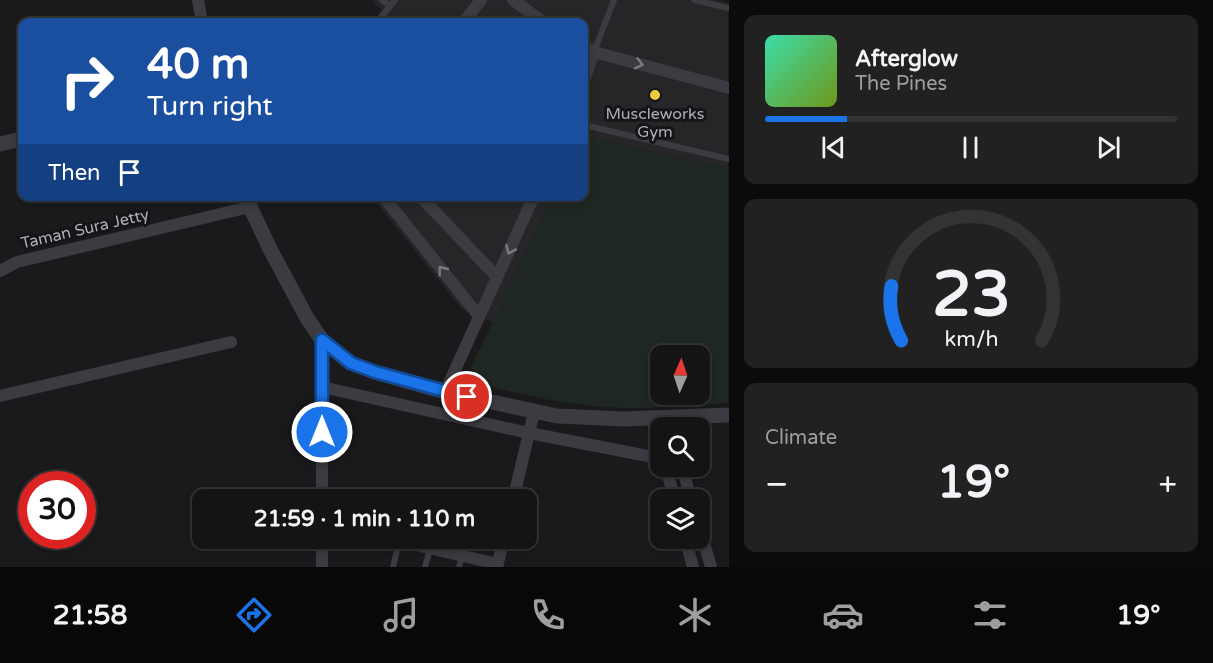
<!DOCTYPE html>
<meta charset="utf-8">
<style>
:root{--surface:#141415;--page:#212122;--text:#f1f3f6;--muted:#9d9ea0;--line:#333334;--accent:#1a73e8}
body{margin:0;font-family:"Varela Round",sans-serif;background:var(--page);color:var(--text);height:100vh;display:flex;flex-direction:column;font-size:22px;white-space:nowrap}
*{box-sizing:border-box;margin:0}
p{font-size:20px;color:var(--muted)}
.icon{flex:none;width:33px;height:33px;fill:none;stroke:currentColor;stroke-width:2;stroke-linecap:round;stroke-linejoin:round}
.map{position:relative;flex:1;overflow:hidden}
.side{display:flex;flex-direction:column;gap:15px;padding:15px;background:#0b0b0c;width:484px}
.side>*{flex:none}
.guide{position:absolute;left:18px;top:18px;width:570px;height:183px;border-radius:12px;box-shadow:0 3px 9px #0003,0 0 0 2px var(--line);background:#1a4fa0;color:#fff;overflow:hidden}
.needle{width:39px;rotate:3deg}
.buttons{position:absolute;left:650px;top:345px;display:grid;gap:12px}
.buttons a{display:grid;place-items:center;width:60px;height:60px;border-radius:12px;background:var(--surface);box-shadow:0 3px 9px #0003,0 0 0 2px var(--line);font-size:30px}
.speed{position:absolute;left:18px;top:471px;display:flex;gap:12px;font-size:30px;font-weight:700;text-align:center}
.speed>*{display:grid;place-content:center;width:78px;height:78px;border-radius:50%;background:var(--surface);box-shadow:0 3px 9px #0003,0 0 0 2px var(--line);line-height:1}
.speed .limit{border:9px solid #d22;background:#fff;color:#111}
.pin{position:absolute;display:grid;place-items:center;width:51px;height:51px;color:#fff;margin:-26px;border:3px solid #fff;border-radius:50%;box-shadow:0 2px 6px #0007}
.me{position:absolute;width:66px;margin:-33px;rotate:0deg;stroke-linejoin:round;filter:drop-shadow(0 0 4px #0008)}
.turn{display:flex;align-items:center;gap:21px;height:126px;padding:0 30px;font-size:27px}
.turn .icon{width:78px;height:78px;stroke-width:2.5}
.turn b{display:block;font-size:42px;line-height:51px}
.then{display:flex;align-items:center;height:57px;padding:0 30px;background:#0003;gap:12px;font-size:22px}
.big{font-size:45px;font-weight:700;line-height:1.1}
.side .tile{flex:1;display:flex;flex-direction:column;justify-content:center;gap:9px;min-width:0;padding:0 21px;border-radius:12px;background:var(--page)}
.side .dial{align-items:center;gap:0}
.dial svg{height:156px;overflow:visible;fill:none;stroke:var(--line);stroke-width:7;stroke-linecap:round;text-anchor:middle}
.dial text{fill:var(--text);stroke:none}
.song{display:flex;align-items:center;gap:18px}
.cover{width:72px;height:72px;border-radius:9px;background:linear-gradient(135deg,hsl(160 70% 55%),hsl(80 70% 35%))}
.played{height:6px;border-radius:3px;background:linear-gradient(90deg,var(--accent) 20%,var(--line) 20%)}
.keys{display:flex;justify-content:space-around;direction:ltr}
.heat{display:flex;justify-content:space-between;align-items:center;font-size:33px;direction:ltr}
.trip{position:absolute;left:192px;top:489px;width:345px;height:60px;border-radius:12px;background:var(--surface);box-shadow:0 3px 9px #0003,0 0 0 2px var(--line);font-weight:700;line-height:60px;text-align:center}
.menu{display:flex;height:96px;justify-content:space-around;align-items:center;background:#080808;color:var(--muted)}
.menu .icon{width:42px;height:42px}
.menu .on{color:var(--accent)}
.menu b{font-size:27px;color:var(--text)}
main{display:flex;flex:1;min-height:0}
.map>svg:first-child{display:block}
</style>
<main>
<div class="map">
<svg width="729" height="567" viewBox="0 0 729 567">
<rect width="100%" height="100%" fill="#1a1a1c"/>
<path fill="#262629" d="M371 0H715L728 3V169L592 138 584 142V22H372L382 10Z
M372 197H553L493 322 462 309Z"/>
<path fill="#1f2722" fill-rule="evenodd" d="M592 138 728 169V403C681 406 632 411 585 405 549 401 515 393 480 384L471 367 553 197 584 196V142ZM660 356H699V394H660Z"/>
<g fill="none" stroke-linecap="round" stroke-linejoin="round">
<path stroke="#3b3b41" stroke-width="6" d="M382 0 390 6
M694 0 729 8
M377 22 395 0
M594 52 614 0
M584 125 729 159
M393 567 399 542
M425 567 430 549
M459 567 462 556"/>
<path stroke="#3b3b41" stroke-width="12" d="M198 0 202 22
M513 0 543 22
M464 22 481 0
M584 46 594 52 729 88
M584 80 594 52
M383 196 478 315
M420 196 497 277
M0 271 17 262 250 207
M322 340V500
M322 387 529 433 648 456 660 463
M445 392 534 196
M0 396 231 342
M663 466 669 479 675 500
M682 466 691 500
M513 500 534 412
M699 526 711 567
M322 538V567
M386 538 498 564
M685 538 693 567
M497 567 504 538"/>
<path stroke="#3b3b41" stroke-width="15" d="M0 144 22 139
M245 196 270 249 307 318 322 340 350 363 375 372 445 392 557 416 625 419 729 415"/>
</g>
<defs><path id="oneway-chevron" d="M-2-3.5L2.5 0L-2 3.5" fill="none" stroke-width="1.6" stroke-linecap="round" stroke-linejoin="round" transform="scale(1.5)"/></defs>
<g stroke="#797b84">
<use href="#oneway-chevron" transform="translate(639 64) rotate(15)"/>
<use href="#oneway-chevron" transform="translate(510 250) rotate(114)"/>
<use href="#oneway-chevron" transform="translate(442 270) rotate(-129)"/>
</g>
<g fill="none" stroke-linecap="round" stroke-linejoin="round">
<defs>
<path id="route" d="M322 432V340L351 363 375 372 467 397"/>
</defs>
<use href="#route" stroke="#114b97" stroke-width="15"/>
<use href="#route" stroke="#1a73e8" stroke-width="10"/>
</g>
<circle fill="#efcc3e" stroke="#151517" stroke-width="2" cx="655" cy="95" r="6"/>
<g text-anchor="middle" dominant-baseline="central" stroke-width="6" stroke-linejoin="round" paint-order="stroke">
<g font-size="16" fill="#acafbb" stroke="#151517">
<text x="655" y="114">Muscleworks<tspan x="655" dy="18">Gym</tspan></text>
</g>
<g font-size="16" fill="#acafbb" stroke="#151517">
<text transform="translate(85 229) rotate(-13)">Taman Sura Jetty</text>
</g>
</g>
</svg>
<div class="buttons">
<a><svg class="needle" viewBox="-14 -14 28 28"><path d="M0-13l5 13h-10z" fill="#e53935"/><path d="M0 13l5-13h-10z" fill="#9d9ea0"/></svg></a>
<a><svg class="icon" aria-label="search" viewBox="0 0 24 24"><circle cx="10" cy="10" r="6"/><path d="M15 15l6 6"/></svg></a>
<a><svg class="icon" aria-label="layers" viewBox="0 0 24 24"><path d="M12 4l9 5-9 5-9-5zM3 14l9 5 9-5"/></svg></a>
</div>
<div class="speed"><div class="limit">30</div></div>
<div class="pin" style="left:467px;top:397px;background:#d93025"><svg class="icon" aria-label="arrive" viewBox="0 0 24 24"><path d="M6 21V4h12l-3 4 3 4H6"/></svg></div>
<svg class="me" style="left:322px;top:432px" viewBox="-20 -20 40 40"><circle r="17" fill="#1a73e8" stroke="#fff" stroke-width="3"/><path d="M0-11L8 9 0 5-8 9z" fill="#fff"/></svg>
<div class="trip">21:59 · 1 min · 110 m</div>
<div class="guide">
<div class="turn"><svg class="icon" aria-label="right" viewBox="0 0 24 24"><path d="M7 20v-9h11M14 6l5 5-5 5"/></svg><div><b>40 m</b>Turn right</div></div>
<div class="then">Then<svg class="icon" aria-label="arrive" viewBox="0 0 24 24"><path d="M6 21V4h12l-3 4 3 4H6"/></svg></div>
</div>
</div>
<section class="side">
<div class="tile">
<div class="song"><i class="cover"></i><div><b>Afterglow</b><p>The Pines</p></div></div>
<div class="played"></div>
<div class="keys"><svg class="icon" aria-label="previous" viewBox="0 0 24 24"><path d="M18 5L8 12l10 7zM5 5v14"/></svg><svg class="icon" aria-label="pause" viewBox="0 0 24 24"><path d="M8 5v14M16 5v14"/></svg><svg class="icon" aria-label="next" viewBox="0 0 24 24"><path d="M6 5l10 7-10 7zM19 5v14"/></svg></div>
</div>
<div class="tile dial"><svg viewBox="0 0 100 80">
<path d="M14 69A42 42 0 1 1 86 69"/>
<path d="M14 69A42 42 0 0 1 9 41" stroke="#1a73e8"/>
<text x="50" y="56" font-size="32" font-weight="700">23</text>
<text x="50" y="72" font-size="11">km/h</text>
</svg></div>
<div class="tile"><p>Climate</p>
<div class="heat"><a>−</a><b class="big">19°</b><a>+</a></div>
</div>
</section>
</main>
<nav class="menu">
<b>21:58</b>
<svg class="icon on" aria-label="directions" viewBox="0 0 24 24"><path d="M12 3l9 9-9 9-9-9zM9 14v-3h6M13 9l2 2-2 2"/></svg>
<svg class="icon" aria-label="music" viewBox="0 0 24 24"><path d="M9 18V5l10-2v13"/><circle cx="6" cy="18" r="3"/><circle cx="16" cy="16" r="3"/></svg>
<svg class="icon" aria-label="phone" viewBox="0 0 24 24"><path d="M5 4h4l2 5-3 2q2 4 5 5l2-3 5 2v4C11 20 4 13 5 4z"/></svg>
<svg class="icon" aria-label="climate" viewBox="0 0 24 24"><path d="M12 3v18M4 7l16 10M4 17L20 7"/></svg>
<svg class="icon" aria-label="car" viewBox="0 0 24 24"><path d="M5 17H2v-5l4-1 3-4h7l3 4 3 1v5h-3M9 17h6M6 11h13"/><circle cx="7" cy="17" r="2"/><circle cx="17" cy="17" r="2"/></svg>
<svg class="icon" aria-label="filters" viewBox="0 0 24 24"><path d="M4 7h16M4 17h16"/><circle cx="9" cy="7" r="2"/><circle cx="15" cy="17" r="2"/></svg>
<b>19°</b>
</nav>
